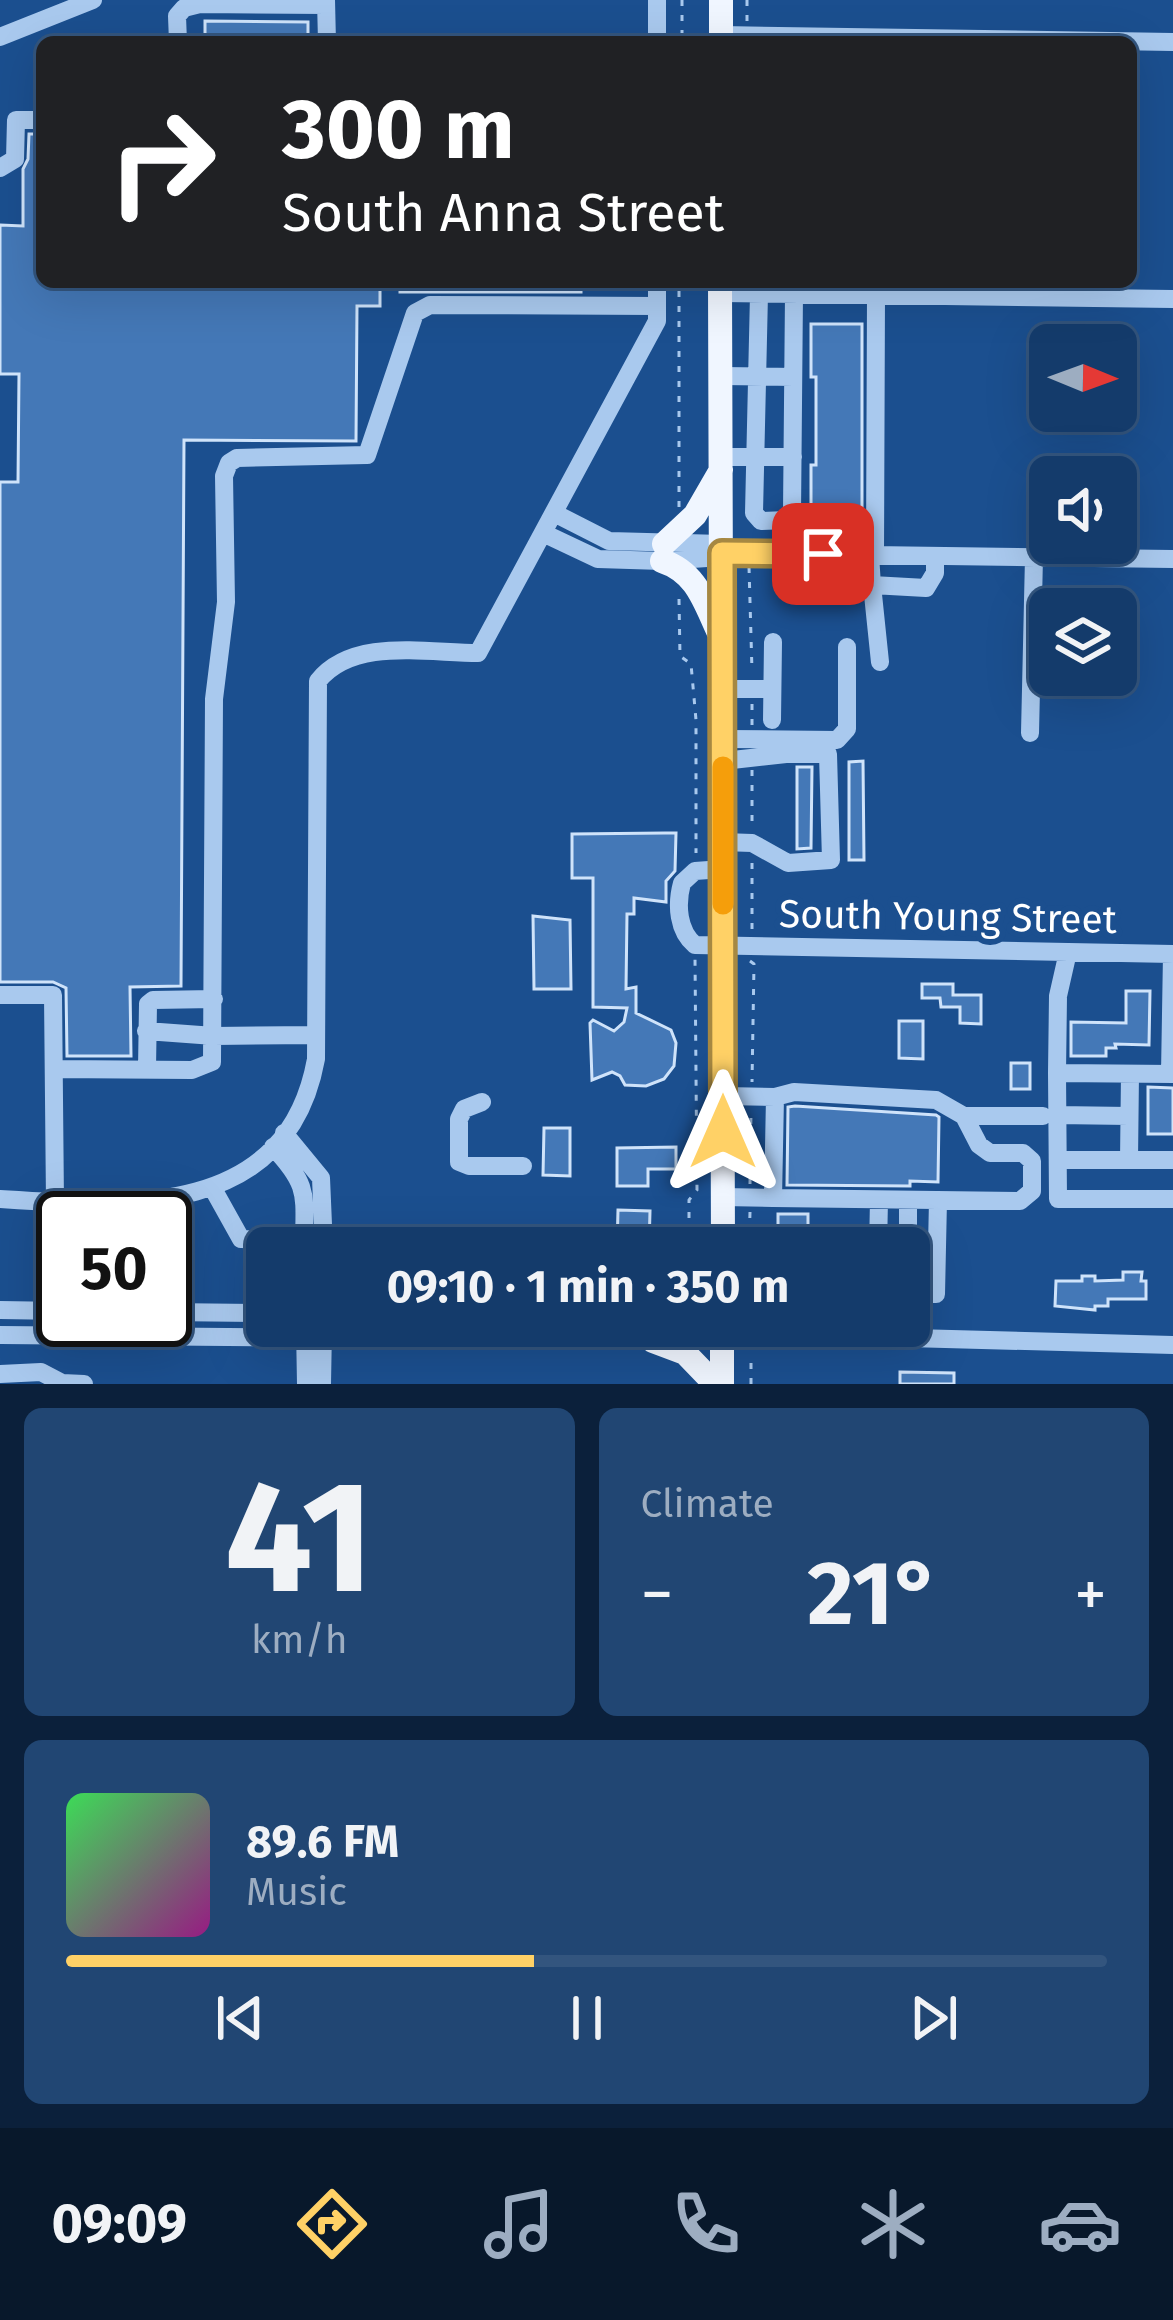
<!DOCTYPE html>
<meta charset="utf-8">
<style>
:root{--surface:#143b6b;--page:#214673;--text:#f1f3f6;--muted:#9dadc1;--line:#33557e;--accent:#ffd166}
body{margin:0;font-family:"Fira Sans",sans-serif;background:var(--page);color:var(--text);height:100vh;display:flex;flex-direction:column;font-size:45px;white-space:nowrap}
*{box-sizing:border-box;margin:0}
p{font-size:39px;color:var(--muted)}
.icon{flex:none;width:66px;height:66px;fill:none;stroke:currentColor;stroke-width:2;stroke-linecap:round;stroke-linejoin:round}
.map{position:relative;height:1384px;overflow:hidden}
.details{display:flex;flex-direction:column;gap:24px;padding:24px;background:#0b203b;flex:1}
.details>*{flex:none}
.hud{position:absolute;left:36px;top:36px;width:1101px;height:252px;border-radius:18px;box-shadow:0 12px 48px #0002,0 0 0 3px var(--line);background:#202124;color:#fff;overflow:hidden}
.needle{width:78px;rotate:91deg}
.controls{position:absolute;left:1029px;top:324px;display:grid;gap:24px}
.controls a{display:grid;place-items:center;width:108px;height:108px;border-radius:18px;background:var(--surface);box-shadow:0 12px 48px #0002,0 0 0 3px var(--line);font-size:60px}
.speed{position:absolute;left:36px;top:1191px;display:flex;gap:24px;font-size:60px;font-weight:700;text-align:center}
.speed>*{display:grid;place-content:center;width:156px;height:156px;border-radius:50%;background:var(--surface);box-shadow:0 12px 48px #0002,0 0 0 3px var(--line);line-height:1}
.speed .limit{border:6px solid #111;border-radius:18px;background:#fff;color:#111}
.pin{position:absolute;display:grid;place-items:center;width:102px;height:102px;color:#fff;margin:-51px;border-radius:24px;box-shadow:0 6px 18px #0006}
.me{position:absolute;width:132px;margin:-66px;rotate:0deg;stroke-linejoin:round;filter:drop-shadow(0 0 9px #0008)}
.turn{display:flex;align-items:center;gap:42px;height:252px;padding:0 48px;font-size:54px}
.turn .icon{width:156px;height:156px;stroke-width:2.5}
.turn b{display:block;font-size:84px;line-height:102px}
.big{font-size:90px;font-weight:700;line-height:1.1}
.details .card{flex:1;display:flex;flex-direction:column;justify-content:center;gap:18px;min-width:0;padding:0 42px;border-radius:18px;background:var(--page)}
.details .dial{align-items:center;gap:0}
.dial b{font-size:156px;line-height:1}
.song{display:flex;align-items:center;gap:36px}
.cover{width:144px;height:144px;border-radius:18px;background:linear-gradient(135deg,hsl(130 70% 55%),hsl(310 70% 35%))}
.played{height:12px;border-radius:6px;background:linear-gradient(90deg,var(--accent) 45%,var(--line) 45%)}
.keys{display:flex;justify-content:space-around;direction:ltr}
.heat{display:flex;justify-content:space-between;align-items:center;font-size:66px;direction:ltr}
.details .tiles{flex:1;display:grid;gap:24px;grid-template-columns:1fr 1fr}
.card:last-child{grid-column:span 2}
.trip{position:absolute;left:246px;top:1227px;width:684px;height:120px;border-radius:18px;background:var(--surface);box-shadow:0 12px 48px #0002,0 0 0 3px var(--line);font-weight:700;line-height:120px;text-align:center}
.menu{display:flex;height:192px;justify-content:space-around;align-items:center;background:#08182b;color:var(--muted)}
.menu .icon{width:84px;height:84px}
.menu .on{color:var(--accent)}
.menu b{font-size:54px;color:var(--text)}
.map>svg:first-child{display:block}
</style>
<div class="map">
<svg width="1173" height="1384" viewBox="0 0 1173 1384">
<rect width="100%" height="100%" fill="#1b4f8f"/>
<path fill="#4478b7" stroke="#cfe3fa" stroke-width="3" d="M205 21 308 22V42H205Z
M29 134H42V282H380V306H357L356 441 184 440 181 986 130 987 131 1056H67L66 988 53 982H0V482H18L19 374H0V225L23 226V169L28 159Z
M400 282H581V292H400Z
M811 324H862V518H811V465H816V377H811Z
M863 761 864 860H849V762Z
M797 767H812L811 848 797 849Z
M665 833H676L675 871 666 881V902L634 898V914H627L626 989 636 987V1013L671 1030 676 1043 674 1066 664 1079 646 1086 625 1085 620 1076 612 1072 592 1080 590 1023 593 1020 614 1031 624 1022 627 1008 593 1007V878H572V834Z
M533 916 570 920 571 989H534Z
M922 984H953V995H981V1024L960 1023V1007H941L940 998H922Z
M1126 991H1150L1149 1045 1115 1044 1116 1048H1106V1056H1071V1022L1126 1023Z
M899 1021H923V1059L899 1058Z
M1011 1063H1030V1089H1011Z
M1148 1087 1173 1088V1134H1148Z
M795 1106 936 1115 939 1117 938 1182 910 1181V1186L787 1185 788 1107Z
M544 1128H570V1176L543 1175Z
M676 1147V1169H648V1186H617V1148Z
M618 1210 650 1211 649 1248H617Z
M778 1214H808V1230H800V1248H778Z
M1123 1272H1142L1141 1281H1146V1299H1108V1306H1095V1310L1055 1306 1056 1281H1082V1276H1095V1281L1123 1280Z
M900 1372 954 1373V1384H900Z"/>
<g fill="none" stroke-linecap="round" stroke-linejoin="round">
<path stroke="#a9c9ee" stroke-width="3" stroke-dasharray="6 9" stroke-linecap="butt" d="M682 0V42
M747 0V22
M679 507V282
M749 567 752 671
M679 599 680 656 691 664 696 720V853
M752 704V725
M752 770V827
M752 929V860
M750 961 754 964 752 1082
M750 1184 751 1110
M689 1248V1200L697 1190 695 958
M749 1248 750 1212
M751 1384V1354"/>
<path stroke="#a9c9ee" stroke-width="18" d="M326 0 327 42
M657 0V42
M721 35 1173 42
M0 37 93 0
M178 42 177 16 184 8 200 4 326 5
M0 168 15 159 16 120H42
M721 293 1173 299
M759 294 754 513 761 521 787 520 792 513 794 294
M721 376 793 377
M722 457H793
M554 513 609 541 722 544
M543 533 598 559 662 561 722 557
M722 553 1173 559
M870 555 872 585 926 588 935 573V556
M875 555 876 295
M872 585 880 662
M723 689H772
M772 720 773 642
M1030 733 1034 557
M724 739 837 740 847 729V647
M723 842 752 843 788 863 831 860 828 754H786L723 761
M723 869 695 871 682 883C676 905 678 931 695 945L1173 954
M1068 952 1058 996 1057 1073 1173 1074
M0 995H53L55 1203
M146 1031 214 1036 316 1035
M54 1069 192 1070 212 1062 214 699 226 602 224 476 229 463 237 458 367 455 415 313 430 305 657 306
M147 1069 148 1004 153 1000 214 999
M1057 1073 1058 1199H1173
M1170 1074 1172 954
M723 1096 775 1097 773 1198 723 1197
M482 1102 464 1109 459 1119V1162L469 1166H523
M1057 1115 1129 1116
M964 1116H1043
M284 1133 321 1178 324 1248
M273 1147C311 1187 304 1196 304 1248
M1058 1160H1173
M1129 1160 1130 1074
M212 1187 241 1239 269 1240
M773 1198 1020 1201 1032 1191V1161L1023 1153H990L979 1145 964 1116 936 1100 794 1092 775 1097
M0 1199C126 1207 287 1219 316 1059L318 681C353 637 427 653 478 653L657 321V282
M878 1248 879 1200
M908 1248V1200
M909 1294H936L938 1200
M0 1310 63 1311
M165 1312 267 1313
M305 1326 306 1384
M0 1335 653 1341 702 1339 722 1333 1173 1345
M0 1374 41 1372 62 1383 84 1384
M322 1384 323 1329"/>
<path stroke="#f0f6ff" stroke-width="24" d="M721 42V0
M720 282 723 1248
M664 544 695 515 721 470
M662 561C696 572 704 601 718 631
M653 1341 685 1353 715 1384
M722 1384V1326"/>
</g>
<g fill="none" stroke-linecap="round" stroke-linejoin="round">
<defs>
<path id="route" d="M723 1132 722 553 823 554"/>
</defs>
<use href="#route" stroke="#a68842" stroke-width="30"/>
<use href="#route" stroke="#ffd166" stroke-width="21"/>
<path stroke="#f59e0b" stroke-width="21" d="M723 904V767"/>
</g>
<g text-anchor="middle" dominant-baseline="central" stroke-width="12" stroke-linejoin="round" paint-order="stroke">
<g font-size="39" fill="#fff" stroke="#1b4f8f">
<text transform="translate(948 917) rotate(1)">South Young Street</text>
</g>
</g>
</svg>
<div class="controls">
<a><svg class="needle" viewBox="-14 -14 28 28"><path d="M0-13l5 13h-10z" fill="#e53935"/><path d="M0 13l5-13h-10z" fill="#9dadc1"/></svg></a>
<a><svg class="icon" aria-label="sound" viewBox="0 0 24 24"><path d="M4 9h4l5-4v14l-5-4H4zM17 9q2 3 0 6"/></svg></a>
<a><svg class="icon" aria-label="layers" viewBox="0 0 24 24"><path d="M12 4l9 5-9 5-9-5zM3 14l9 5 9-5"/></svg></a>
</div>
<div class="speed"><div class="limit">50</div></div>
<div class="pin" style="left:823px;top:554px;background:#d93025"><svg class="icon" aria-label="arrive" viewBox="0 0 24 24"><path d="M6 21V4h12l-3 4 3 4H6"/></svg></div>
<svg class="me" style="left:723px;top:1132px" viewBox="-20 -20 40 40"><path d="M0-17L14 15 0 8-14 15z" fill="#ffd166" stroke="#fff" stroke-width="4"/></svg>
<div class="trip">09:10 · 1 min · 350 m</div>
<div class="hud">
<div class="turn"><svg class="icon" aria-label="right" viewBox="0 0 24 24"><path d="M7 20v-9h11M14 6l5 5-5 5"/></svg><div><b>300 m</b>South Anna Street</div></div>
</div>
</div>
<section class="details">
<div class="tiles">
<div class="card dial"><b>41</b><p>km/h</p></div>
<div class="card"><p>Climate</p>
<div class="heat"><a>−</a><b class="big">21°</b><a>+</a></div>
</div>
<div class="card">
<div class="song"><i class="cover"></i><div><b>89.6 FM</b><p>Music</p></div></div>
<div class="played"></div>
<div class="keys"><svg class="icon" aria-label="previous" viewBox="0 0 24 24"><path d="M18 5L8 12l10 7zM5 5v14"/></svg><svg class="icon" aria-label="pause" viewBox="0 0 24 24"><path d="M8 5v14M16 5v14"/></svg><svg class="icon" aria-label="next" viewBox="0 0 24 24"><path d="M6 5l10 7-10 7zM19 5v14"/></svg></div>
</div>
</div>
</section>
<nav class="menu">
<b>09:09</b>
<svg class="icon on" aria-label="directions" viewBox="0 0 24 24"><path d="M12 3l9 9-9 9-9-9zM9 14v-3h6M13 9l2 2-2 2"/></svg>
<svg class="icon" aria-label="music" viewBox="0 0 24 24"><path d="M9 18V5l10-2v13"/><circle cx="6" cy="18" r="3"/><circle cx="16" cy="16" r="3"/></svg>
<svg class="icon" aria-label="phone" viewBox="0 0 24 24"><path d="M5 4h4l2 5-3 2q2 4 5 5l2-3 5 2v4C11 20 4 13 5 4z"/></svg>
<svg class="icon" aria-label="climate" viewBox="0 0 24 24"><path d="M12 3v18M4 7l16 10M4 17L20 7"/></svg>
<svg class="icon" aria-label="car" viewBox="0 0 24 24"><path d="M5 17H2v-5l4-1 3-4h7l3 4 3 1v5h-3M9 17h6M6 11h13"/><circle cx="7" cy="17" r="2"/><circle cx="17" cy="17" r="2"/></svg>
</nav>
